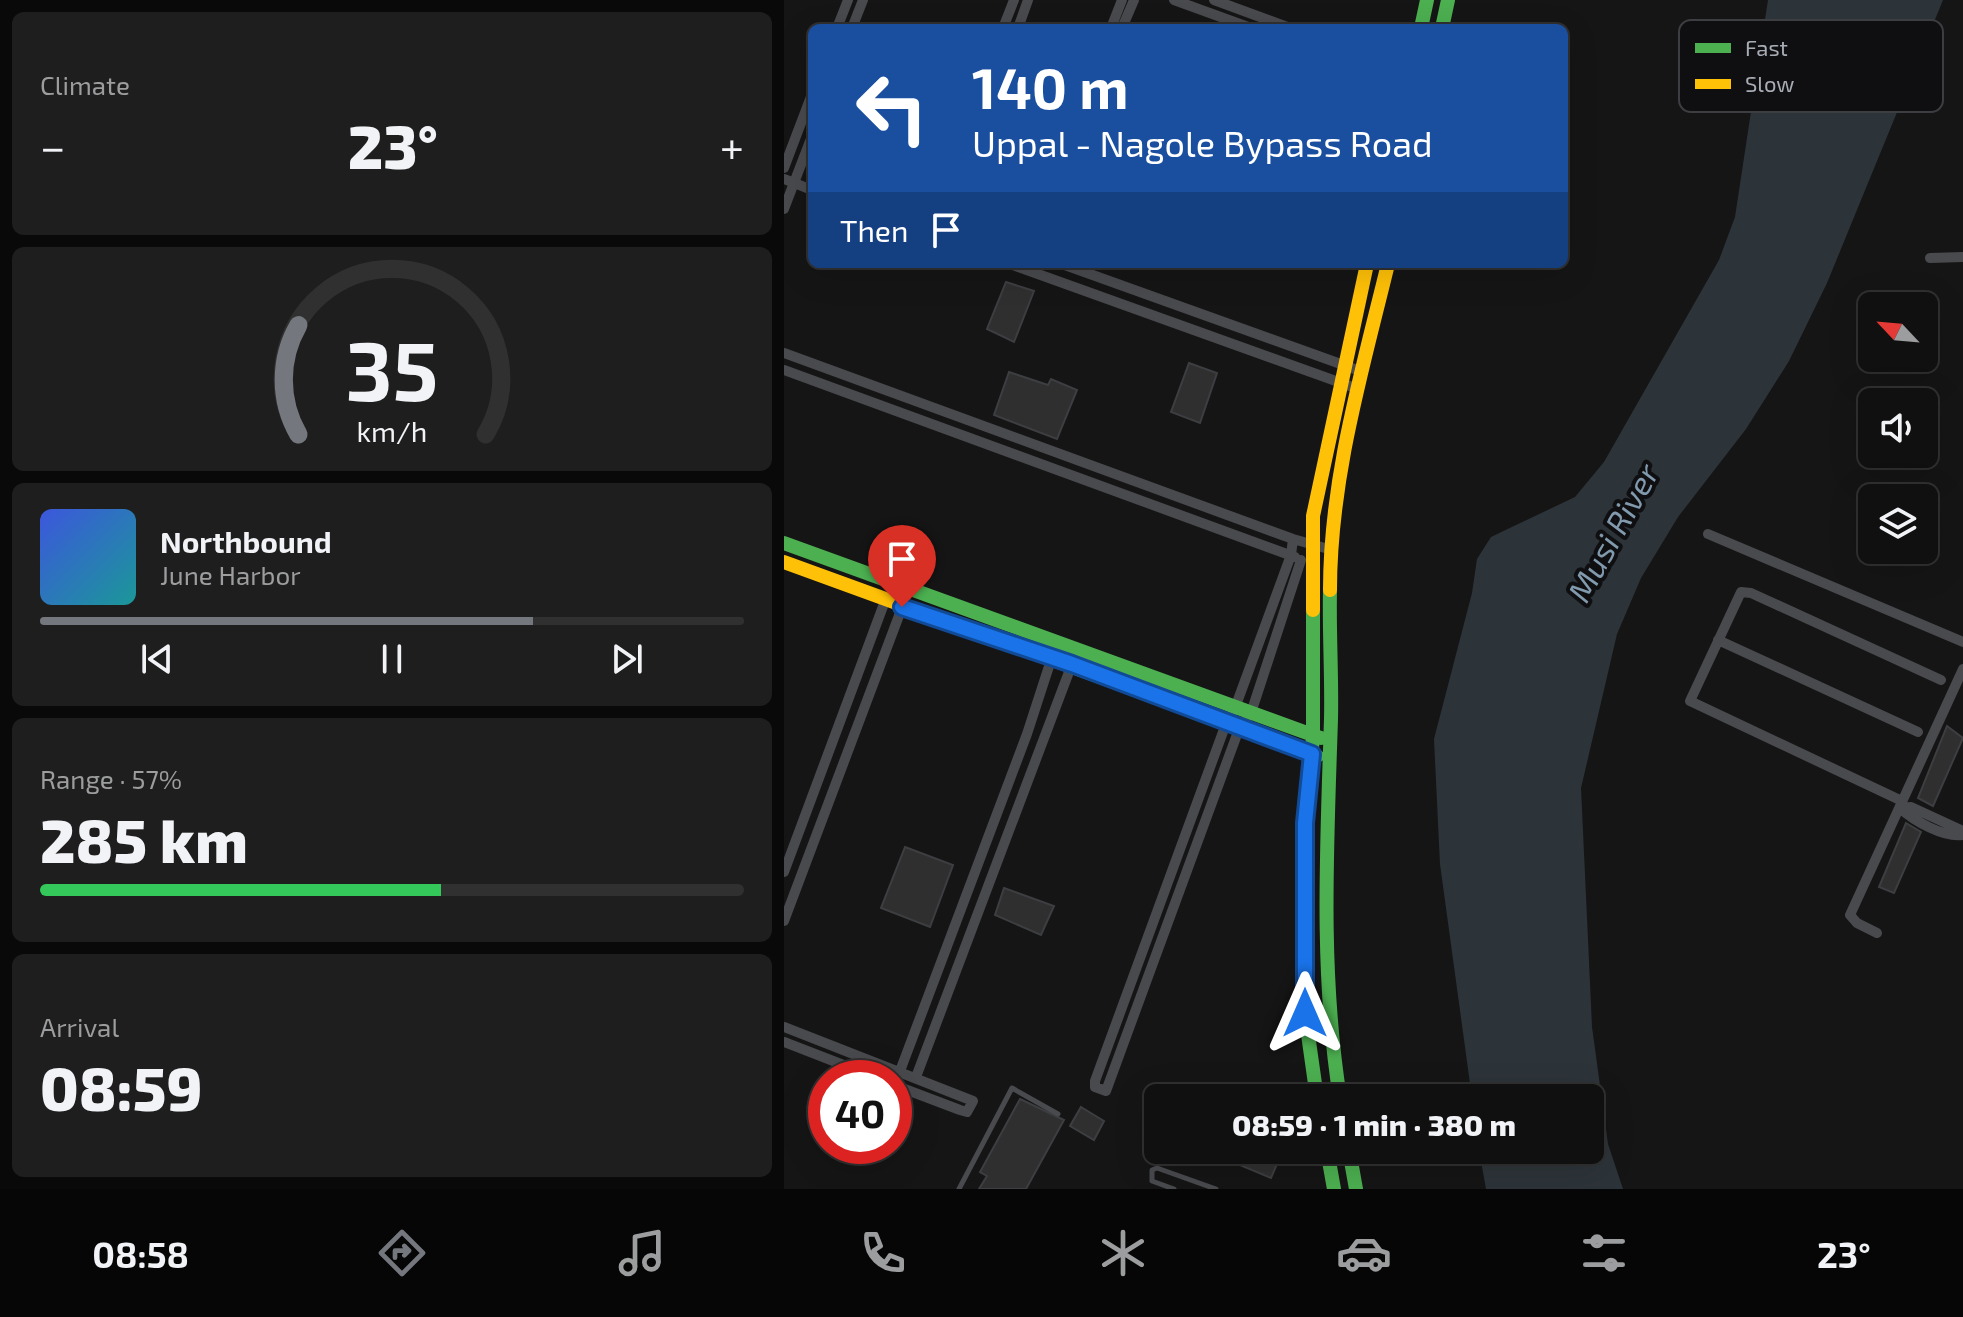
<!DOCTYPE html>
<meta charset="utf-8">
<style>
:root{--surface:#101010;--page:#1e1e1e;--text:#f1f3f6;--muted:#9c9d9f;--line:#303030;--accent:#74777d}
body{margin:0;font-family:"Exo 2",sans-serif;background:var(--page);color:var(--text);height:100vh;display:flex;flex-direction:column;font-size:30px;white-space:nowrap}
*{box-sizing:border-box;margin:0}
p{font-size:26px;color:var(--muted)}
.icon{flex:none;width:44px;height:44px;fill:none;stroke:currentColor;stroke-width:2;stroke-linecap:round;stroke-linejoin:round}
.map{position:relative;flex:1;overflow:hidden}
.side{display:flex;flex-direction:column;gap:12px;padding:12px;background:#090909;width:784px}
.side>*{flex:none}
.guide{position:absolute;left:24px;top:24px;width:760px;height:244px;border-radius:12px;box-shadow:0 8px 32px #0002,0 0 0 2px var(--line);background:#1a4fa0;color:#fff;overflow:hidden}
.needle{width:52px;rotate:296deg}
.controls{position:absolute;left:1074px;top:292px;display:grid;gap:16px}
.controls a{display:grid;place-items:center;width:80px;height:80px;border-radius:12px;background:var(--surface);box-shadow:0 8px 32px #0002,0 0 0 2px var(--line);font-size:40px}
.speed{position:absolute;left:24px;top:1060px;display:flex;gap:16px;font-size:40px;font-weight:700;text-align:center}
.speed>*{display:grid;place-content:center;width:104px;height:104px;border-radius:50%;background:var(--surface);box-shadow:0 8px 32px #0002,0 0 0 2px var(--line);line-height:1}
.speed .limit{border:12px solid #d22;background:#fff;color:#111}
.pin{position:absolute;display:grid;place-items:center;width:68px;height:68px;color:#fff;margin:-82px -34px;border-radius:50% 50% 50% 0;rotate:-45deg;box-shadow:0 0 8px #0007}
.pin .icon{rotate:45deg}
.me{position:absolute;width:88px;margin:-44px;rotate:0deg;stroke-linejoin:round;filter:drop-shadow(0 0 6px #0008)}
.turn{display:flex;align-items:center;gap:28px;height:168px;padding:0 32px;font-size:36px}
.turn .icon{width:104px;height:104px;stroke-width:2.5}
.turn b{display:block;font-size:56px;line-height:68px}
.then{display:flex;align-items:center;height:76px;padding:0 32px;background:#0003;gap:16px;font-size:30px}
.big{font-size:60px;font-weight:800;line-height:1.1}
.side .tile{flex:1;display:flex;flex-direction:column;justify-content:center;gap:12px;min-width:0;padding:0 28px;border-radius:12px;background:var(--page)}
.side .dial{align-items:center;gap:0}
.dial svg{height:208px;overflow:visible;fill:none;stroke:var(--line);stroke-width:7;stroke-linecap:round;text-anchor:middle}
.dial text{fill:var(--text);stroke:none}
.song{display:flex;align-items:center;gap:24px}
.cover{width:96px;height:96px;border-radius:12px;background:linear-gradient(135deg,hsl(230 70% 55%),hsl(180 70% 35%))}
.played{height:8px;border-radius:4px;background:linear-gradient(90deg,var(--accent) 70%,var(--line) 70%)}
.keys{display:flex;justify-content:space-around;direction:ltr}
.heat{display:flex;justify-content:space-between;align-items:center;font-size:44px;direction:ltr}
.charge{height:12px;border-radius:6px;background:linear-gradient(90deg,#34c759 57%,var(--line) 0)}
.trip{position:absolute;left:360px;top:1084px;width:460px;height:80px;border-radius:12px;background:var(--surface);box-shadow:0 8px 32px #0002,0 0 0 2px var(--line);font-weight:800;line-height:80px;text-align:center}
.dock{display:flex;height:128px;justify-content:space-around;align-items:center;background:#060606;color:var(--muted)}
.dock .icon{width:56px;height:56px}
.dock .current{color:var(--accent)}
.dock b{font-size:36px;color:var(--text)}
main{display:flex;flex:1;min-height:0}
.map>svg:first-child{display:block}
</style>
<main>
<section class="side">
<div class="tile"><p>Climate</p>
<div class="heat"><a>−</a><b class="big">23°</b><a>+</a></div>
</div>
<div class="tile dial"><svg viewBox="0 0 100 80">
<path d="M14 69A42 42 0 1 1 86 69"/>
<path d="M14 69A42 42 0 0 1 14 27" stroke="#74777d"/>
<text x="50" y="56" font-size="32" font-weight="700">35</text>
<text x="50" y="72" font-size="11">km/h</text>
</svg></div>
<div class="tile">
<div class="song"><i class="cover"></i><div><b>Northbound</b><p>June Harbor</p></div></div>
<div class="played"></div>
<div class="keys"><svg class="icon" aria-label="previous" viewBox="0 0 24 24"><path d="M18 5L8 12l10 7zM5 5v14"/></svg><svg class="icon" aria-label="pause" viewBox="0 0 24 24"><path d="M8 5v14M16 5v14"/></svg><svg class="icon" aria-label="next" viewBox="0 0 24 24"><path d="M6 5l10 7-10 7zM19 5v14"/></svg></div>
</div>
<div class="tile"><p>Range · 57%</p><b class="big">285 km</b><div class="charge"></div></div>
<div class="tile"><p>Arrival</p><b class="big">08:59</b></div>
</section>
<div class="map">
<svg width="1179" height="1189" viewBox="0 0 1179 1189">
<rect width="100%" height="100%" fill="#151515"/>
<path fill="#2d3439" d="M984 0H1159L1043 283 1005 361 962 429 894 517 857 578 833 634 797 788 808 1027 824 1144 839 1189H702L695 1150H806V1098H688L656 864 650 739 688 593 693 559 707 537 791 497 820 462 935 260 951 217Z"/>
<path fill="#2f2f30" stroke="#3d3e41" stroke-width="2" d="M222 282 250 291 230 342 203 329Z
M405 363 433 373 416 423 387 412Z
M225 372 264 385 267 379 293 390 273 439 210 415Z
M1163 726 1179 738 1149 806 1134 798Z
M1122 823 1137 832 1110 893 1095 887Z
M121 847 169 865 146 927 97 908Z
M220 888 270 906 257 935 211 915Z
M236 1099 280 1120 242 1189H195L203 1176 196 1172Z
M297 1107 320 1121 310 1140 286 1126Z
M420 1150H499L487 1178Z"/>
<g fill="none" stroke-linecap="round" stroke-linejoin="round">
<path stroke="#494a4e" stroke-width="5" d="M175 1189 228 1088 274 1114
M390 1189 368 1181V1170L373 1168 432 1189"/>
<path stroke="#494a4e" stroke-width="10" d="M390 0 467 28
M430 0 506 28
M53 28 64 0
M68 28 79 0
M219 28 230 0
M234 28 244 0
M327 28 338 0
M338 28 350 0
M0 168 28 94
M0 179 28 190
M0 209 28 136
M1146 258 1179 257
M226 264 574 389
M278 264 579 372
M0 353 509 539 548 550
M0 370 511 557
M924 534 1179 642
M509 539 507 555 451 708 443 721 311 1081V1087L322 1091 455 729 467 713 517 560
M934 640 1134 732
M1118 801 906 701 957 592 967 593 1157 680
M1116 808C1130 821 1160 838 1179 835
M1116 808 1127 807 1179 831
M0 872 101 601
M0 921 125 589
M1093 933 1073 923 1066 915 1179 669
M0 1027 189 1101 183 1112 176 1110 110 1085
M0 1042 93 1078
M116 1071 243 734 268 657
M132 1077 288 664"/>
<path stroke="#4caf50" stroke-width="14" d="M637 28 643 0
M658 28 664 0
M0 543 537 738
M546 590C545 633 548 676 547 719 543 847 536 971 556 1098
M529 610V737L521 823V1013L533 1098
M277 663 533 756
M543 1150 550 1189
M565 1150 572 1189"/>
<path stroke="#ffc107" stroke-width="14" d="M0 562 277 663
M546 590C546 479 578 371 604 264
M529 610V516L583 264"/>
</g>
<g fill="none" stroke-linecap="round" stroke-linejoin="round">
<defs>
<path id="route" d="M118 607 288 664 528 754 521 823V1013"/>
</defs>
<use href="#route" stroke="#114b97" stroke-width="20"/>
<use href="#route" stroke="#1a73e8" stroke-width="14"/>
</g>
<g text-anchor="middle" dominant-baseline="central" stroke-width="8" stroke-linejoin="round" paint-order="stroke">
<g font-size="32" font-style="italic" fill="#819aad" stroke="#0f0f11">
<text transform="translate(828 532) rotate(-61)">Musi River</text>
</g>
</g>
<rect x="895" y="20" width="264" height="92" rx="12" fill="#0f0f11" stroke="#3d3e42" stroke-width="2"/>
<rect x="911" y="43" width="36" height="10" fill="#4caf50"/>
<rect x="911" y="79" width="36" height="10" fill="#ffc107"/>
<g font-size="22" fill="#a7acb5">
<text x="961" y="56">Fast</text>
<text x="961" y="92">Slow</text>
</g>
</svg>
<div class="controls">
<a><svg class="needle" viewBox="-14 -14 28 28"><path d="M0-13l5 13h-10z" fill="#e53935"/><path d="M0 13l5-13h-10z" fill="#9c9d9f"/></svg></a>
<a><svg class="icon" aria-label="sound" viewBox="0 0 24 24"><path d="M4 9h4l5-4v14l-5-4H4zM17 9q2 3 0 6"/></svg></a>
<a><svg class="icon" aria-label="layers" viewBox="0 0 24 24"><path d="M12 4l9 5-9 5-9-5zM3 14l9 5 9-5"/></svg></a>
</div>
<div class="speed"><div class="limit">40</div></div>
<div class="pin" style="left:118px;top:607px;background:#d93025"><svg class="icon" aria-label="arrive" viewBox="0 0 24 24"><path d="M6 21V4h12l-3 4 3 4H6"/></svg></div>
<svg class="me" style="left:521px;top:1013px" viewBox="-20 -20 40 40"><path d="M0-17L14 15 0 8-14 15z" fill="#1a73e8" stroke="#fff" stroke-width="4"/></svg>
<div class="trip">08:59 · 1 min · 380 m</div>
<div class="guide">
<div class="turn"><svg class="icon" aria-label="left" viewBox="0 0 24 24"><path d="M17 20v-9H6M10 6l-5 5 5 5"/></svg><div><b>140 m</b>Uppal - Nagole Bypass Road</div></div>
<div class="then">Then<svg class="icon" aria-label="arrive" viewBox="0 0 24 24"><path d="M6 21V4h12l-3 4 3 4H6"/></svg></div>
</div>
</div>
</main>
<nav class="dock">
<b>08:58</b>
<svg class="icon current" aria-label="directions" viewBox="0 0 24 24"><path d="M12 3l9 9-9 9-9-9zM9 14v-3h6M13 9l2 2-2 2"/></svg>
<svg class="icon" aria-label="music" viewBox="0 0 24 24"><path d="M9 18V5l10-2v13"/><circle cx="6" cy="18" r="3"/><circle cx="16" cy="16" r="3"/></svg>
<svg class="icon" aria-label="phone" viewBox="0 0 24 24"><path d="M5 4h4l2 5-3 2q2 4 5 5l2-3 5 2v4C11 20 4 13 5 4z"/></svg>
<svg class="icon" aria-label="climate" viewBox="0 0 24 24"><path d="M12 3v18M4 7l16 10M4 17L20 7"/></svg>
<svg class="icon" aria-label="car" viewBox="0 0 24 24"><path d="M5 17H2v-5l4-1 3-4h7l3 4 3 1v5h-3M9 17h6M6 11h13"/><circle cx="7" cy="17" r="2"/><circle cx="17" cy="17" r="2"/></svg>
<svg class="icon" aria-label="filters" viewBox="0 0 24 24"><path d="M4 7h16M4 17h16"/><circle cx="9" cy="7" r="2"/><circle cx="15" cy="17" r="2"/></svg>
<b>23°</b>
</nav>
